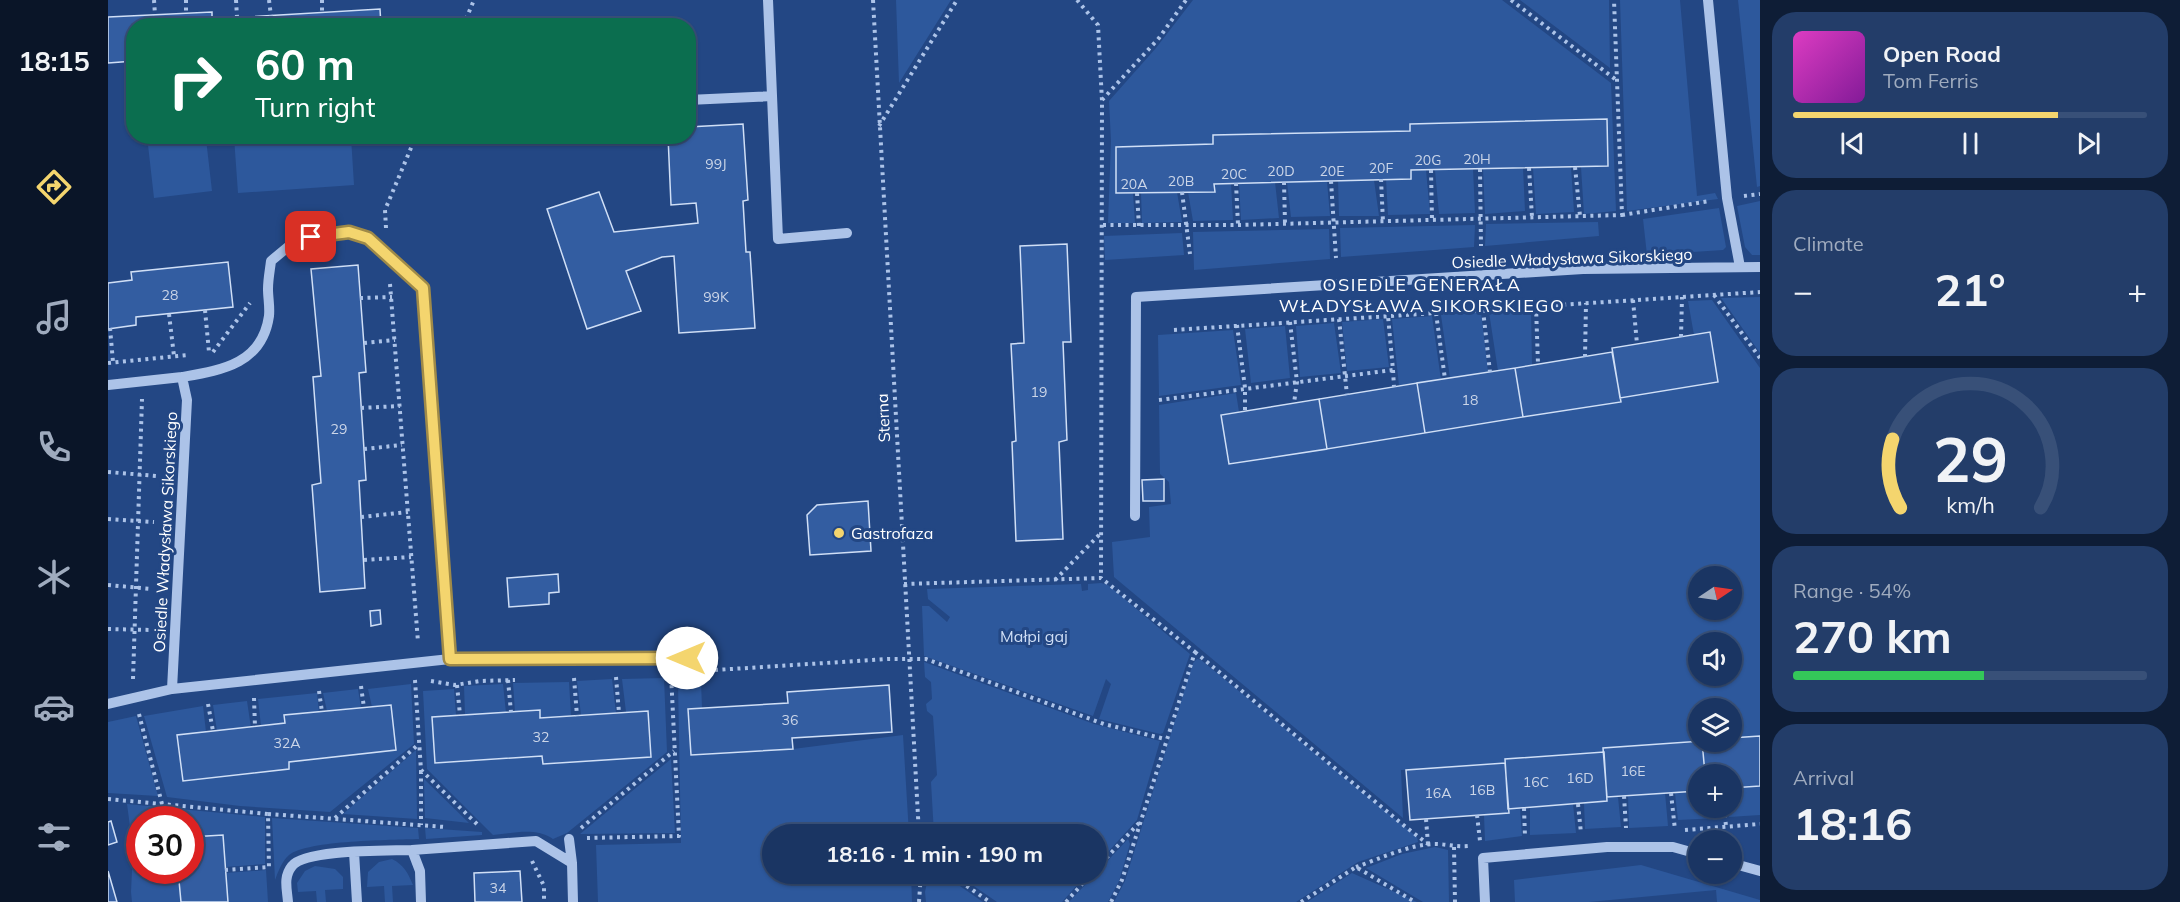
<!DOCTYPE html>
<meta charset="utf-8">
<style>
:root{--surface:#1a3563;--page:#233d69;--text:#f1f3f6;--muted:#9fabbe;--line:#385078;--accent:#f4d56e}
body{margin:0;font-family:Mulish,sans-serif;background:var(--page);color:var(--text);height:100vh;display:flex;flex-direction:column;font-size:22px;white-space:nowrap}
*{box-sizing:border-box;margin:0}
p{font-size:20px;color:var(--muted)}
.icon{flex:none;width:33px;height:33px;fill:none;stroke:currentColor;stroke-width:2;stroke-linecap:round;stroke-linejoin:round}
.map{position:relative;flex:1;overflow:hidden}
.panel{display:flex;flex-direction:column;gap:12px;padding:12px;background:#0e1d36;width:420px}
.panel>*{flex:none}
.top-card{position:absolute;left:18px;top:18px;width:570px;height:126px;border-radius:24px;box-shadow:0 2px 4px #0004,0 0 0 2px var(--line);background:#0b6e4f;color:#fff;overflow:hidden}
.needle{width:39px;rotate:77deg}
.controls{position:absolute;left:1580px;top:566px;display:grid;gap:12px}
.controls a{display:grid;place-items:center;width:54px;height:54px;border-radius:50%;background:var(--surface);box-shadow:0 2px 4px #0004,0 0 0 2px var(--line);font-size:30px}
.speed{position:absolute;left:18px;top:806px;display:flex;gap:12px;font-size:30px;font-weight:700;text-align:center}
.speed>*{display:grid;place-content:center;width:78px;height:78px;border-radius:50%;background:var(--surface);box-shadow:0 2px 4px #0004,0 0 0 2px var(--line);line-height:1}
.speed .limit{border:9px solid #d22;background:#fff;color:#111}
.pin{position:absolute;display:grid;place-items:center;width:51px;height:51px;color:#fff;margin:-26px;border-radius:12px;box-shadow:0 3px 9px #0006}
.me{position:absolute;width:66px;margin:-33px;rotate:270deg;stroke-linejoin:round;filter:drop-shadow(0 0 4px #0008)}
.turn{display:flex;align-items:center;gap:21px;height:126px;padding:0 30px;font-size:27px}
.turn .icon{width:78px;height:78px;stroke-width:2.5}
.turn b{display:block;font-size:42px;line-height:51px}
.big{font-size:45px;font-weight:700;line-height:1.1}
.panel .tile{flex:1;display:flex;flex-direction:column;justify-content:center;gap:9px;min-width:0;padding:0 21px;border-radius:24px;background:var(--page)}
.panel .dial{align-items:center;gap:0}
.dial svg{height:156px;overflow:visible;fill:none;stroke:var(--line);stroke-width:7;stroke-linecap:round;text-anchor:middle}
.dial text{fill:var(--text);stroke:none}
.song{display:flex;align-items:center;gap:18px}
.cover{width:72px;height:72px;border-radius:9px;background:linear-gradient(135deg,hsl(310 70% 55%),hsl(290 70% 35%))}
.played{height:6px;border-radius:3px;background:linear-gradient(90deg,var(--accent) 75%,var(--line) 75%)}
.keys{display:flex;justify-content:space-around;direction:ltr}
.heat{display:flex;justify-content:space-between;align-items:center;font-size:33px;direction:ltr}
.charge{height:9px;border-radius:4px;background:linear-gradient(90deg,#34c759 54%,var(--line) 0)}
.trip{position:absolute;left:654px;top:824px;width:345px;height:60px;border-radius:30px;background:var(--surface);box-shadow:0 2px 4px #0004,0 0 0 2px var(--line);font-weight:700;line-height:60px;text-align:center}
main{display:flex;flex:1;min-height:0}
.menu{display:flex;flex-direction:column;width:108px;justify-content:space-around;align-items:center;background:#0a1528;color:var(--muted)}
.menu .icon{width:42px;height:42px}
.menu .selected{color:var(--accent)}
.menu b{font-size:27px;color:var(--text)}
.map>svg:first-child{display:block}
</style>
<main>
<nav class="menu">
<b>18:15</b>
<svg class="icon selected" aria-label="directions" viewBox="0 0 24 24"><path d="M12 3l9 9-9 9-9-9zM9 14v-3h6M13 9l2 2-2 2"/></svg>
<svg class="icon" aria-label="music" viewBox="0 0 24 24"><path d="M9 18V5l10-2v13"/><circle cx="6" cy="18" r="3"/><circle cx="16" cy="16" r="3"/></svg>
<svg class="icon" aria-label="phone" viewBox="0 0 24 24"><path d="M5 4h4l2 5-3 2q2 4 5 5l2-3 5 2v4C11 20 4 13 5 4z"/></svg>
<svg class="icon" aria-label="climate" viewBox="0 0 24 24"><path d="M12 3v18M4 7l16 10M4 17L20 7"/></svg>
<svg class="icon" aria-label="car" viewBox="0 0 24 24"><path d="M5 17H2v-5l4-1 3-4h7l3 4 3 1v5h-3M9 17h6M6 11h13"/><circle cx="7" cy="17" r="2"/><circle cx="17" cy="17" r="2"/></svg>
<svg class="icon" aria-label="filters" viewBox="0 0 24 24"><path d="M4 7h16M4 17h16"/><circle cx="9" cy="7" r="2"/><circle cx="15" cy="17" r="2"/></svg>
</nav>
<div class="map">
<svg width="1652" height="902" viewBox="0 0 1652 902">
<rect width="100%" height="100%" fill="#234784"/>
<path fill="#2d589c" fill-rule="evenodd" d="M788 0H843L791 83Z
M1085 0H1394L1503 83 1508 211 1476 214 1473 167 1500 166 1499 119 1302 124V131L1105 135V144L1008 147V193H1025L1027 223H1000L1003 141 1001 101 1048 48Z
M1412 0H1501L1502 68Z
M1512 0H1572L1589 196 1607 193 1610 199 1519 211Z
M1630 0H1652V186L1649 187Z
M126 137H243L246 185 130 193Z
M98 139 104 191 46 198 40 145Z
M1463 167 1466 212 1428 214 1425 168Z
M1415 168 1417 211 1377 214 1375 169Z
M1365 169 1367 213 1331 214 1327 170Z
M1303 170H1318L1322 214 1280 215 1278 179H1303Z
M1230 180H1266L1271 216H1231Z
M1219 181 1222 216 1183 217 1179 182Z
M1167 182 1171 218 1133 220 1131 183Z
M1123 183 1125 220 1085 221 1080 192 1107 191 1106 184Z
M1069 192 1074 222 1034 223 1033 193Z
M1652 201V255H1644L1637 247 1629 206Z
M1611 208 1618 247 1615 250 1539 255 1535 219Z
M1490 222 1491 236 1377 246 1378 224Z
M1367 225 1366 247 1233 257 1232 228Z
M1221 229 1222 259 1086 270 1085 232Z
M1074 233 1076 255 997 260 996 236Z
M1652 297V353L1613 298Z
M1604 300 1652 368V736L1623 738V708H1590V741L1496 748V752L1398 759 1397 766 1293 770 1295 818 1006 577 1004 542 1042 537 1041 507 1063 504 1061 482 1052 474 1051 405 1128 393 1131 412 1113 415 1122 464 1512 402V398L1586 335 1580 301ZM1590 576H1623V609H1590ZM1590 642H1623V675H1590Z
M1423 309 1424 365 1390 371 1381 312Z
M1373 312 1380 372 1342 378 1333 315Z
M1324 316 1333 380 1291 386 1284 319Z
M1275 319 1281 367 1239 371 1234 322Z
M1226 323 1233 373 1192 377 1188 326Z
M1177 326 1182 378 1143 383 1137 329Z
M1125 330 1133 385 1051 396 1050 335Z
M993 583 1000 585 1082 654 1055 733 1052 734 991 719 1003 684 998 679 985 716 816 656 814 606H821L839 622 842 617 820 599 819 589 973 584 974 591 980 590V584Z
M1089 659 1093 660 1309 837 1310 842 1250 862 1188 902H1006L1017 881 1085 663Z
M816 662 986 724 1052 741 1029 820 989 864 988 834H826L823 782 829 775 825 716 819 711 818 704 824 699 823 682 817 677Z
M556 678 559 752 459 833 445 839C428 827 405 833 385 835L319 769 315 691 346 689 348 715 324 717 327 763 434 756 435 764 543 757 540 712H518L514 679Z
M504 679 508 713 473 715 469 681Z
M593 681 594 708 580 709 583 755 685 749 795 735 801 834H664V873H803L804 902H490L488 845 573 843 570 683Z
M461 682 463 716 432 718 407 712 405 683Z
M303 684 306 744 222 812 132 806 59 797 36 716 95 706 98 732 69 736 75 781 181 769V762L288 750 283 705 264 707 260 689Z
M395 684 398 713 357 715 356 686Z
M250 689 253 708 219 711 215 693Z
M209 693 211 712 177 723 153 726 150 699Z
M139 701 143 728 109 731 105 705Z
M28 716 50 796 0 793V722Z
M308 750 309 819 235 814Z
M563 759 567 833 472 834Z
M316 779 361 823 317 818Z
M1652 786V815L1621 817 1620 807H1623V788Z
M1590 791V807H1610V818L1570 820 1567 793Z
M1557 793 1560 826 1521 828 1520 796Z
M1499 797H1510L1513 827 1477 829 1476 803 1499 801Z
M19 804 157 817V864L117 867 83 837 82 819H32V870H70L73 902H24L23 892 25 849Z
M1465 804 1468 833 1422 835V807Z
M1400 808H1412L1414 836 1377 841 1376 815Z
M164 818 310 828 311 839C284 840 200 840 181 855 174 861 170 872 167 880Z
M317 828 374 832V835L318 839Z
M1020 839 1022 844 1011 881 1000 902H961Z
M1327 847 1340 850 1341 902H1315L1258 868 1294 854Z
M284 859C296 865 300 873 305 885L284 886 285 902H277L276 886 259 887 260 872 271 862Z
M1533 865 1652 900V902H1609L1608 890 1481 902H1407L1406 880Z
M207 866 227 869 235 877V889L217 890 218 902H209L208 891 190 892 189 883 197 871Z
M158 870 160 902H120L117 873Z
M821 873H833L875 902H818L817 892Z
M847 873H980L954 902H889Z
M1244 873 1309 902H1199Z"/>
<path fill="#335da1" stroke="#d0dff6" stroke-width="1.5" d="M272 9 273 26H26V61L0 63V17L104 12V19Z
M1499 119 1500 166 1303 170V179L1106 184 1107 192 1008 193V147L1105 144V135L1302 131V124Z
M635 124 640 200 635 201 638 252H642L647 328 571 333 566 256 554 257 518 271 533 311 479 329 439 209 491 192 506 232 590 223 588 203 563 205 560 136H580V127Z
M959 244 963 342H955L959 440 951 442 955 539 908 541 904 442 908 441 903 344 916 343 912 246Z
M120 262 125 307 28 317V325L0 329V283L24 280 23 272Z
M250 265 258 372 251 373 258 480 251 481 257 588 212 592 204 485 213 483 205 377 213 376 203 269Z
M1602 332 1610 382 1512 398 1504 348Z
M1504 352 1513 402 1415 417 1407 368Z
M1407 368 1415 417 1317 433 1309 383Z
M1309 383 1317 433 1219 449 1211 399Z
M1211 399 1219 449 1121 464 1113 415Z
M1056 479V501H1035L1034 480Z
M760 501 763 551 702 555 699 515 709 505Z
M450 574 451 592 441 593V604L401 607 399 578Z
M272 610 273 624 263 626 262 611Z
M781 685 784 732 684 738 685 749 583 755 580 709 680 703 679 692Z
M283 705 288 750 181 762V769L75 781 69 735 177 723 176 715Z
M432 710V718L540 711 543 757 435 764 434 756 327 763 324 717Z
M1652 736V786L1623 788V774H1597L1594 741H1623V738Z
M1594 741 1597 774H1590V791L1499 797 1495 748Z
M1496 752 1499 801 1400 809 1397 759Z
M1397 763 1401 813 1302 820 1298 770Z
M3 821 9 842 0 845V822Z
M115 835 120 902H73L70 870H82V837Z
M0 871 9 902H0Z
M412 871 414 902H367L366 873Z"/>
<g fill="none" stroke-linecap="round" stroke-linejoin="round">
<path stroke="#acc3e8" stroke-width="4" stroke-dasharray="3 4.5" stroke-linecap="butt" d="M46 0 47 15
M78 0V13
M128 0 129 17
M161 0 163 16
M214 0V13
M765 0 811 834
M969 0 990 25 994 101 993 578
M1403 0 1507 79
M355 26 366 0
M994 100 1051 38 1078 0
M771 126 849 0
M1467 167 1472 216
M1421 168 1424 217
M1372 169 1373 246
M1323 170 1324 220
M1273 179 1275 222
M1223 181 1228 258
M1176 182 1177 223
M1128 183 1130 225
M1074 192 1082 254
M1029 193 1031 227
M1636 196 1652 194
M1514 215 1602 201
M995 225H1130L1514 215 1506 0
M278 228 277 210 308 136
M282 284 310 642
M1606 295 1652 358
M252 298 284 297
M1525 300 1529 344
M1428 306 1430 364
M97 310 101 352
M1375 310 1382 372
M1328 313 1337 379
M61 314 66 356
M1231 319 1239 395
M1182 322 1189 382 1186 403
M1129 325 1137 388V411
M2 328 5 362
M1066 330 1652 292
M1573 337 1574 297
M256 343 287 340
M105 352 142 303
M1477 357 1478 303
M0 363 80 355
M1285 370 1286 387
M1051 400 1285 370 1280 316
M253 408 292 406
M256 449 294 445
M0 472 48 476
M253 517 300 512
M0 519 46 522
M256 560 303 557
M947 580 992 534
M796 584 993 578 1087 652 1014 880 1003 902
M0 585 44 589
M0 629 43 630
M1087 652 1299 828 1320 844H1323
M592 671 780 659H818L996 724 1057 739
M508 677 511 713
M466 678 469 716
M25 679 34 399
M307 680 313 770 372 827
M400 680 403 712
M323 681 347 685 372 681 407 680
M349 685 352 715
M253 686 256 708
M211 691 214 712
M146 698 147 727
M100 704 105 731
M31 714 54 804
M313 771V825
M1563 793 1567 830
M1516 796 1518 828
M0 799 160 814 161 868
M1470 804 1473 833
M1616 807 1618 826
M1416 808 1417 837
M160 814 337 827
M1369 815 1372 841
M227 818 311 744
M1318 819 1320 844
M473 828 566 751
M1577 830 1652 824
M479 838 571 836 563 674
M1346 847 1347 902
M424 861 436 886V902
M1248 867C1271 859 1302 844 1327 844 1338 844 1348 847 1360 846
M988 869 1031 823
M117 870 161 867
M840 873 882 902
M811 902 813 873
M958 902 984 873
M1193 902 1248 867 1307 902"/>
<path stroke="#acc3e8" stroke-width="10" d="M660 0 670 239 739 233
M1600 0 1619 198 1632 267
M580 100 664 96
M74 377C114 370 154 364 161 316 162 307 160 298 160 289 160 279 162 270 163 261L181 246 203 237 241 232 260 238 315 288 342 659
M0 385 74 377 79 400 64 689
M1027 516 1028 297 1475 269 1652 267
M0 704 64 689 342 659 578 658
M461 839 464 863 465 902
M304 850 428 841 464 863
M246 852 249 902
M1623 863 1652 871
M180 902C179 889 175 877 184 866 197 849 281 851 304 850L312 871 313 902
M1377 902 1375 858 1499 847H1565L1590 854"/>
</g>
<g fill="none" stroke-linecap="round" stroke-linejoin="round">
<defs>
<path id="route" d="M203 237 241 232 260 238 315 288 342 659 579 658"/>
</defs>
<use href="#route" stroke="#9f8a48" stroke-width="15"/>
<use href="#route" stroke="#f4d56e" stroke-width="10"/>
</g>
<circle fill="#f4d56e" stroke="#234784" stroke-width="2" cx="731" cy="533" r="6"/>
<g text-anchor="middle" dominant-baseline="central" stroke-width="6" stroke-linejoin="round" paint-order="stroke">
<g font-size="14" fill="#ccd6e8">
<text x="1369" y="159">20H</text>
<text x="1320" y="160">20G</text>
<text x="608" y="164">99J</text>
<text x="1273" y="168">20F</text>
<text x="1173" y="171">20D</text>
<text x="1224" y="171">20E</text>
<text x="1126" y="174">20C</text>
<text x="1073" y="181">20B</text>
<text x="1026" y="184">20A</text>
<text x="62" y="295">28</text>
<text x="608" y="297">99K</text>
<text x="931" y="392">19</text>
<text x="1362" y="400">18</text>
<text x="231" y="429">29</text>
<text x="682" y="720">36</text>
<text x="433" y="737">32</text>
<text x="179" y="743">32A</text>
<text x="1525" y="771">16E</text>
<text x="1472" y="778">16D</text>
<text x="1428" y="782">16C</text>
<text x="1374" y="790">16B</text>
<text x="1330" y="793">16A</text>
<text x="390" y="888">34</text>
</g>
<g font-size="16" fill="#fff" stroke="#234784">
<text transform="translate(1464 258) rotate(-2)">Osiedle Władysława Sikorskiego</text>
<text transform="translate(775 418) rotate(-93)">Sterna</text>
<text transform="translate(57 532) rotate(-87)">Osiedle Władysława Sikorskiego</text>
</g>
<g font-size="16" fill="#fff" stroke="#234784" text-anchor="start">
<text x="743" y="533">Gastrofaza</text>
</g>
<g font-size="16" fill="#d0dff6" stroke="#234784">
<text x="926" y="636">Małpi gaj</text>
</g>
<g font-size="18" letter-spacing="1.5" fill="#fff" stroke="#234784">
<text x="1314" y="284">OSIEDLE GENERAŁA<tspan x="1314" dy="21">WŁADYSŁAWA SIKORSKIEGO</tspan></text>
</g>
</g>
</svg>
<div class="controls">
<a><svg class="needle" viewBox="-14 -14 28 28"><path d="M0-13l5 13h-10z" fill="#e53935"/><path d="M0 13l5-13h-10z" fill="#9fabbe"/></svg></a>
<a><svg class="icon" aria-label="sound" viewBox="0 0 24 24"><path d="M4 9h4l5-4v14l-5-4H4zM17 9q2 3 0 6"/></svg></a>
<a><svg class="icon" aria-label="layers" viewBox="0 0 24 24"><path d="M12 4l9 5-9 5-9-5zM3 14l9 5 9-5"/></svg></a>
<a>+</a>
<a>−</a>
</div>
<div class="speed"><div class="limit">30</div></div>
<div class="pin" style="left:203px;top:237px;background:#d93025"><svg class="icon" aria-label="arrive" viewBox="0 0 24 24"><path d="M6 21V4h12l-3 4 3 4H6"/></svg></div>
<svg class="me" style="left:579px;top:658px" viewBox="-20 -20 40 40"><circle r="19" fill="#fff"/><path d="M0-13L10 11 0 6-10 11z" fill="#f4d56e"/></svg>
<div class="trip">18:16 · 1 min · 190 m</div>
<div class="top-card">
<div class="turn"><svg class="icon" aria-label="right" viewBox="0 0 24 24"><path d="M7 20v-9h11M14 6l5 5-5 5"/></svg><div><b>60 m</b>Turn right</div></div>
</div>
</div>
<section class="panel">
<div class="tile">
<div class="song"><i class="cover"></i><div><b>Open Road</b><p>Tom Ferris</p></div></div>
<div class="played"></div>
<div class="keys"><svg class="icon" aria-label="previous" viewBox="0 0 24 24"><path d="M18 5L8 12l10 7zM5 5v14"/></svg><svg class="icon" aria-label="pause" viewBox="0 0 24 24"><path d="M8 5v14M16 5v14"/></svg><svg class="icon" aria-label="next" viewBox="0 0 24 24"><path d="M6 5l10 7-10 7zM19 5v14"/></svg></div>
</div>
<div class="tile"><p>Climate</p>
<div class="heat"><a>−</a><b class="big">21°</b><a>+</a></div>
</div>
<div class="tile dial"><svg viewBox="0 0 100 80">
<path d="M14 69A42 42 0 1 1 86 69"/>
<path d="M14 69A42 42 0 0 1 10 34" stroke="#f4d56e"/>
<text x="50" y="56" font-size="32" font-weight="700">29</text>
<text x="50" y="72" font-size="11">km/h</text>
</svg></div>
<div class="tile"><p>Range · 54%</p><b class="big">270 km</b><div class="charge"></div></div>
<div class="tile"><p>Arrival</p><b class="big">18:16</b></div>
</section>
</main>
